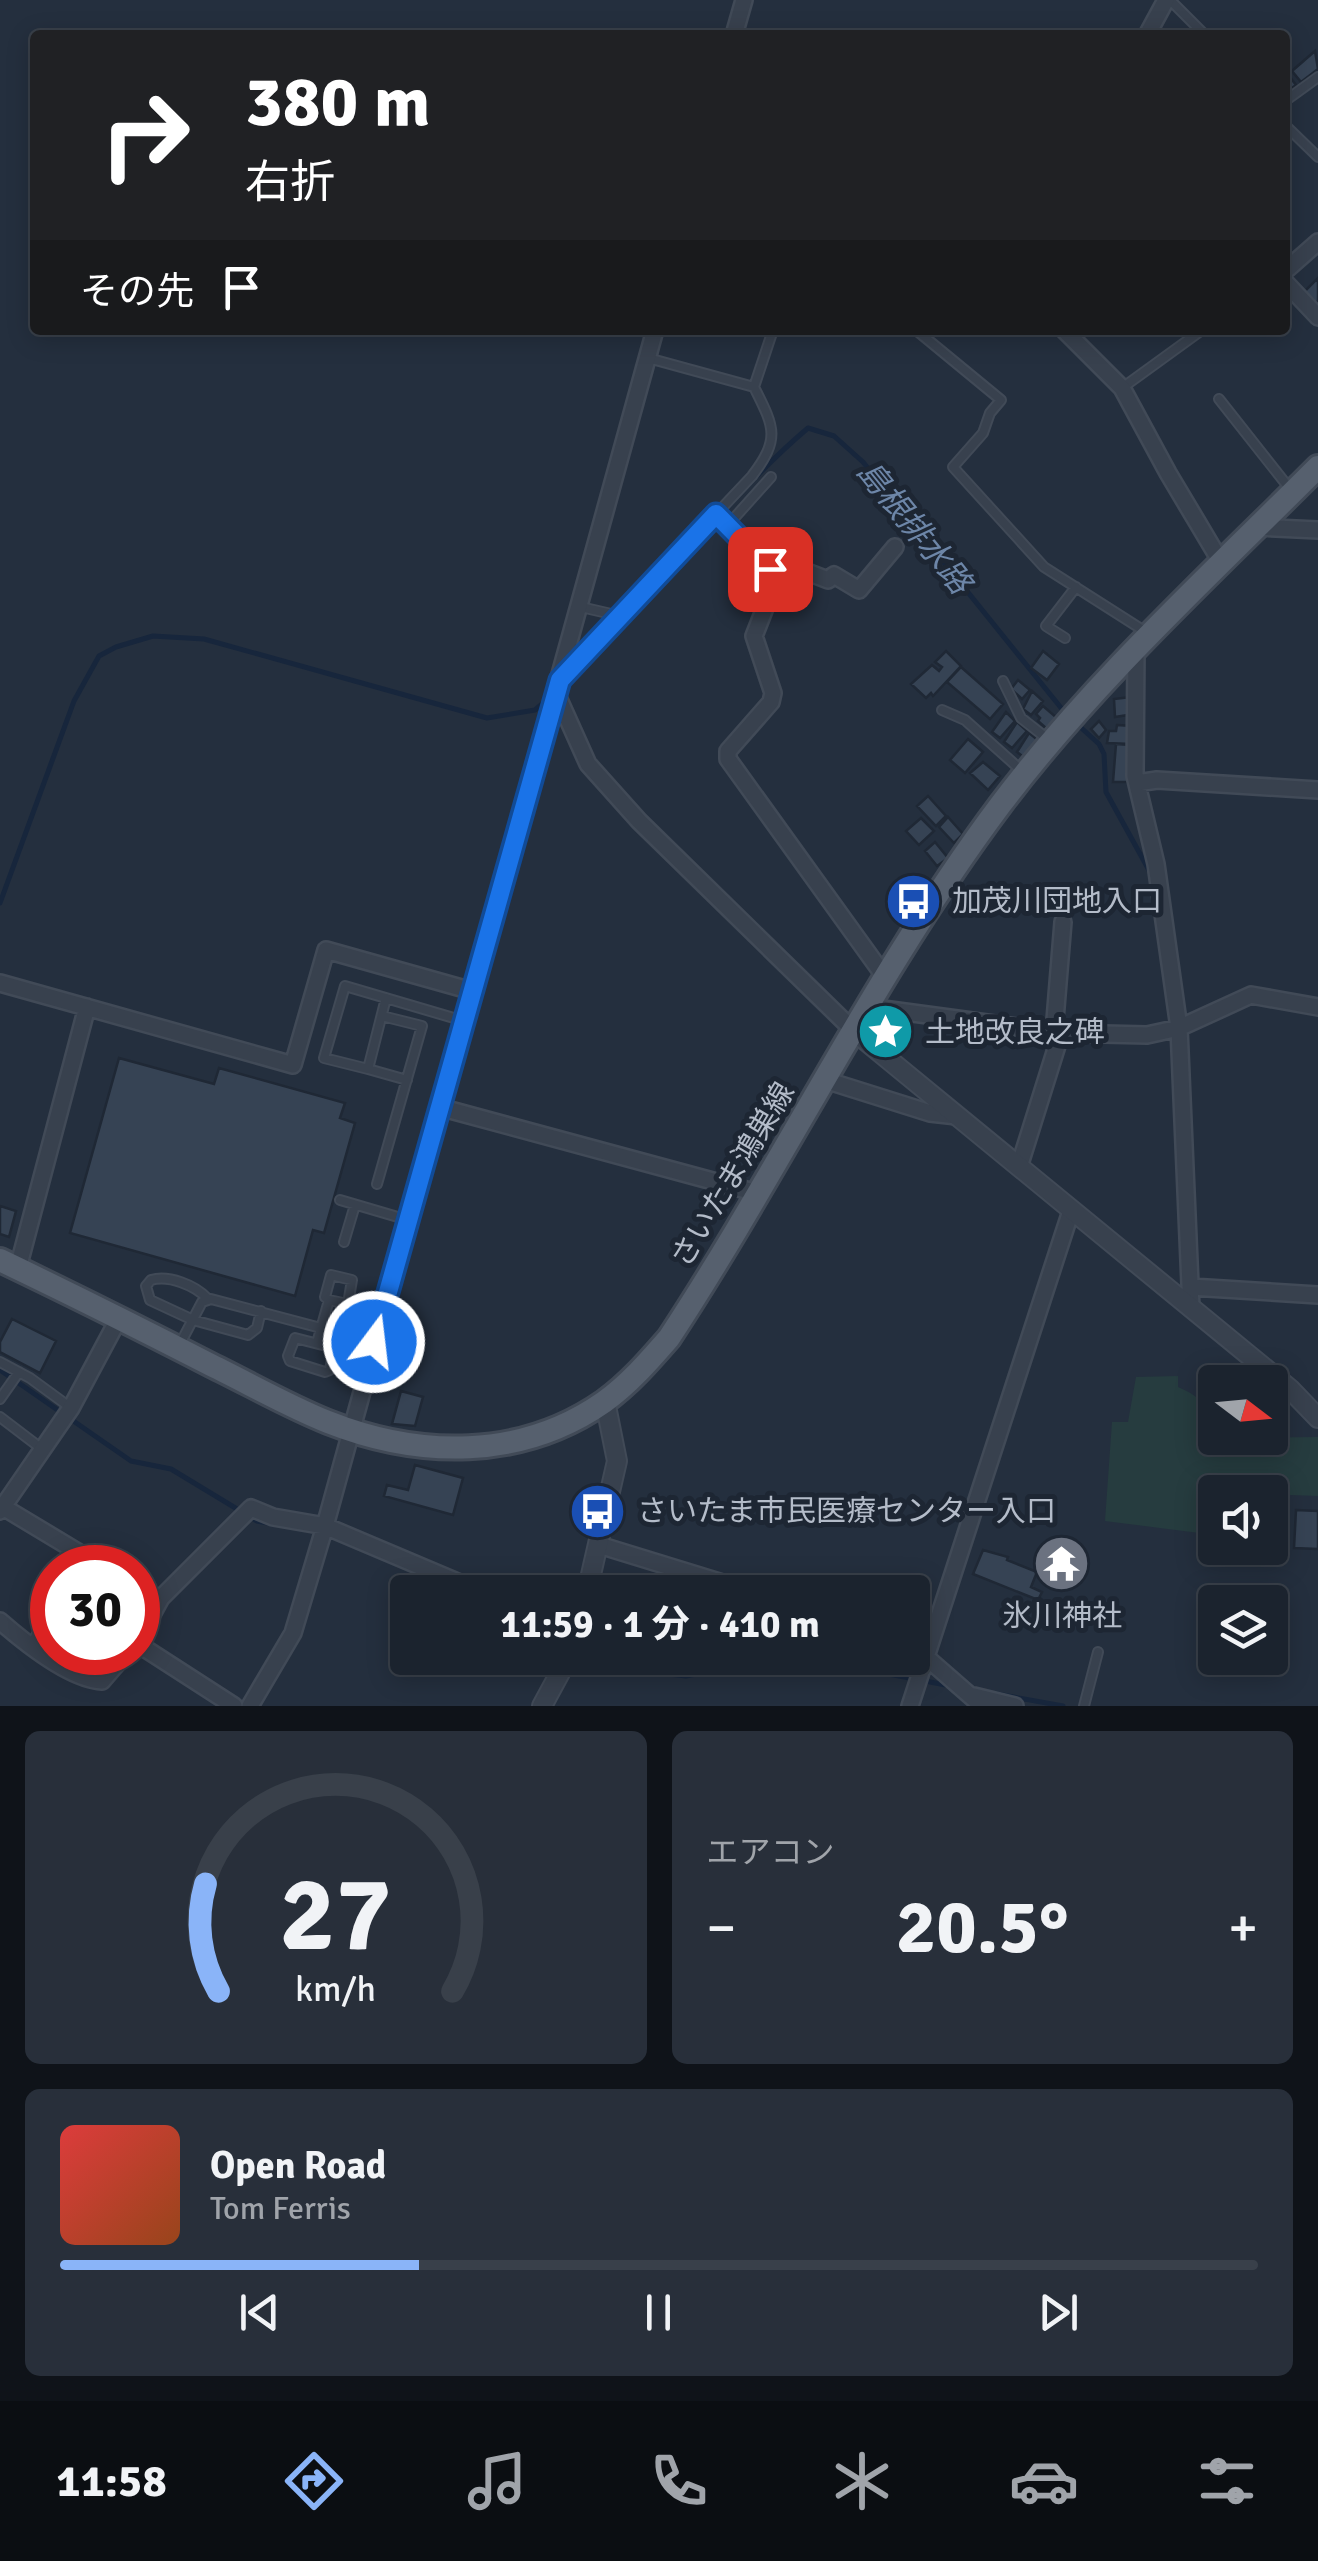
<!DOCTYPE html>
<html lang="ja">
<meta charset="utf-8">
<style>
:root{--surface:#1b232e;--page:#282f3a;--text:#f1f3f6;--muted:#a0a4aa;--line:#39404a;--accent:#8ab4f8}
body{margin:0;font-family:Signika,"Noto Sans JP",sans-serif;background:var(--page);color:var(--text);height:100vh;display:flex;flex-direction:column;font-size:38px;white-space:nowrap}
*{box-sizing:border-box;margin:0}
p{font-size:32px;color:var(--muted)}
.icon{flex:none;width:55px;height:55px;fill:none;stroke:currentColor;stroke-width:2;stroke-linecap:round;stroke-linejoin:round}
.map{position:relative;height:1706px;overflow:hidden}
.side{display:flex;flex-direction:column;gap:25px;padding:25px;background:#0f1319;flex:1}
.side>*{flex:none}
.hud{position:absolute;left:30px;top:30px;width:1260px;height:305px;border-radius:10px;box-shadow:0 5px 25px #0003,0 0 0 2px var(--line);background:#202124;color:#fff;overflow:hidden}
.needle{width:65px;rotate:106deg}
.buttons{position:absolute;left:1198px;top:1365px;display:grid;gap:20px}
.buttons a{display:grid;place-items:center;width:90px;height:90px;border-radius:10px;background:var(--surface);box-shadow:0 5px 25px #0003,0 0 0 2px var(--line);font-size:50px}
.speed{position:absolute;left:30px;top:1545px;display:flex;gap:20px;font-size:50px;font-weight:700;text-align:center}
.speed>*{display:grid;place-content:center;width:130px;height:130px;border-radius:50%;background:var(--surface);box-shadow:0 5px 25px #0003,0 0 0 2px var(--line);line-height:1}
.speed .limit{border:15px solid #d22;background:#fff;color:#111}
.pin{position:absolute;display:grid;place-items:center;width:85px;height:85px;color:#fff;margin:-42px;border-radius:20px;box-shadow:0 5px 15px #0006}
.me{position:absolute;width:110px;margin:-55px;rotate:15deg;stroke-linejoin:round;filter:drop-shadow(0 0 8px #0008)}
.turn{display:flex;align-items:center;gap:35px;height:210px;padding:0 50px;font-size:45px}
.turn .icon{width:130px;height:130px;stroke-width:2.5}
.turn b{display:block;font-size:70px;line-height:85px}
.then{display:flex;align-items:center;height:95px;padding:0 50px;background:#0003;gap:20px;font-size:38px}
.big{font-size:75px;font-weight:700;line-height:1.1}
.side .tile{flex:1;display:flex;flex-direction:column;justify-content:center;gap:15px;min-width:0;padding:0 35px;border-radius:15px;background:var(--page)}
.side .dial{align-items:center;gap:0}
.dial svg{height:260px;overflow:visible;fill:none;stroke:var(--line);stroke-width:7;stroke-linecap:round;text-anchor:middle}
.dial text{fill:var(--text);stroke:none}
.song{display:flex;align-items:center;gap:30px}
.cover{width:120px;height:120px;border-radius:15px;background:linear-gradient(135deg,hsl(0 70% 55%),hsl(20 70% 35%))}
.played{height:10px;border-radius:5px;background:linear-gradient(90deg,var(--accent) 30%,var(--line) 30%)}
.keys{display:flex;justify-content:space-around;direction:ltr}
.heat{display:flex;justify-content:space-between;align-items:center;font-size:55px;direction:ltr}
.side .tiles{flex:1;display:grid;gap:25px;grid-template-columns:1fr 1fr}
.tile:last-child{grid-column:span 2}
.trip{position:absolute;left:390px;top:1575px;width:540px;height:100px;border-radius:10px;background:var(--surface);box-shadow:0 5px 25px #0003,0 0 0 2px var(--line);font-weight:700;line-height:100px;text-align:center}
.tabs{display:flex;height:160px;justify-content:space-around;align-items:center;background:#0b0e12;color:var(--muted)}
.tabs .icon{width:70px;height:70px}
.tabs .selected{color:var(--accent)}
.tabs b{font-size:45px;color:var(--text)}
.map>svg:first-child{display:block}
</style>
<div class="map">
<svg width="1318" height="1706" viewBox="0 0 1318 1706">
<rect width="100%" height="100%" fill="#242f3e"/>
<path fill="#263c3f" d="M1178 1376V1387C1202 1397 1215 1411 1215 1438L1318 1437V1496L1215 1492V1535L1105 1521 1112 1422H1128L1136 1377Z"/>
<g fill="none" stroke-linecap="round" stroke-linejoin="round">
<path stroke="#17263c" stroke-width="5" d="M561 688C650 608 717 505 808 428L834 436 863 462 1066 714
M1078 725 1099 744 1104 754 1106 792 1150 872
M0 903 74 701 99 656 116 647 153 636 204 639 487 718 535 710 549 698
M0 1370 131 1461 171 1469 257 1521 273 1524
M589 1658 625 1669 686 1676 736 1666 750 1669 780 1663 849 1661 873 1671 951 1686
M997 1694 1063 1706"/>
</g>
<path fill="#364354" stroke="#1f2835" stroke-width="2.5" d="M1315 51 1318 69 1301 82 1292 71Z
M1286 72 1296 85 1285 93V73Z
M1318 278V301L1315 304 1303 293Z
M946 651 961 666 933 696 931 693 926 698 911 684 932 665 939 671 942 667 935 662Z
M1043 651 1059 664 1047 680 1031 668Z
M961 667 1003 704 990 719 947 682Z
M1018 680 1030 690 1022 699 1011 689Z
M1032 691 1043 701 1031 715 1023 709Z
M1131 697 1134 714 1115 717 1114 699Z
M1043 706 1057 718 1047 729 1038 721 1040 718 1036 714Z
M1006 712 1015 721 1000 738 992 732Z
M1099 721 1106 730 1099 738 1091 729Z
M1017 722 1027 731 1012 748 1004 742Z
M1117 725 1132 726 1131 744 1107 743 1109 731H1116Z
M1029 733 1039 741 1025 758 1017 752Z
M968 739 983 752 965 773 950 760Z
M1116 744 1131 745 1129 782H1113Z
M983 762 1000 776 988 790 970 773Z
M928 796 946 816 936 826 917 806Z
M948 817 963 834 954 843 939 827Z
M921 818 934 831 919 845 906 831Z
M935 842 948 858 937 866 925 851Z
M119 1058 214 1084 219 1068 345 1103 340 1118 355 1123 324 1233 313 1230 295 1296 70 1233Z
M0 1206 16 1211 9 1237 0 1234Z
M12 1319 56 1341 40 1373 0 1352V1342Z
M401 1391 423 1397 415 1426 392 1424Z
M415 1465 463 1478 453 1515 384 1496 387 1485 408 1490Z
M1296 1510 1318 1511V1549L1294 1548Z
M983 1550 1008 1557 1007 1560 1037 1572 1031 1587 1042 1592 1038 1600 973 1574Z
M1053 1551 1068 1556 1067 1558 1075 1561 1074 1565 1084 1568 1081 1577 1046 1570Z"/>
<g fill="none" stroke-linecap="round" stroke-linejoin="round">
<defs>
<path id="service" d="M1170 0 1205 35
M1285 101 1318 77
M1285 125 1318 157
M916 330 1001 400 990 413 983 433 953 467 1044 567 1146 632
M648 358 754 387
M1122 388 1202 330
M1219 399 1290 489
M727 526 771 477
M581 607 620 616
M1065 638 1046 626 1076 587
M563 677 752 476C781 438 774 427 754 387L773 330
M1003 681 1021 718 1049 740
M942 710 965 720 1022 771
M386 998 368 1069 324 1058 345 986 464 1021
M368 1069 407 1080
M377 1184 422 1026 382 1016
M340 1200 408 1220
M344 1242 355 1205
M208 1299C195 1285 169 1275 151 1280L146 1286 150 1300 193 1320 248 1335 257 1328 261 1311
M295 1338 334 1348 330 1370 325 1372 290 1361 288 1356Z
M317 1343 329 1300 325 1297 331 1275 352 1280 348 1304 329 1300
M180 1344 202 1302 211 1299 374 1342
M0 1362 30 1378 71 1408
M0 1399 19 1372
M0 1417 42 1449
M30 1646 52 1608
M1084 1706 1098 1652"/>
<path id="minor" d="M734 35 744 0
M1147 35 1166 0
M1285 271 1318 242
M1285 282 1318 317
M1064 330 1122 388 1168 473 1221 562
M716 514 770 569 774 585 754 636 773 693 771 702 728 751V759L885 977
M1257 527 1318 530
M770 569 789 565 828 580 834 575 859 590 895 547
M1136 649 1135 776 1156 864 1179 1028 1191 1308
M557 695 588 764 639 821 855 1032
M1137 783 1157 780 1318 790
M0 983 293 1065 326 950 472 991
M868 1007 1061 1033 1147 1035 1179 1028 1251 995 1318 1007
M1054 1032 1063 922
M825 1080 930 1113 957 1116
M439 1107 757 1193
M1019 1167 1061 1033
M18 1268 87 1007
M1191 1287 1318 1295
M3 1507 101 1566
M0 1511 71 1408 119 1318
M599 1545 752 1592
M0 1621C24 1642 70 1679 102 1681L127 1652
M138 1640 161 1598 251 1508 273 1517 325 1526 481 1592
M138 1644 234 1706
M927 1658 982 1706
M974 1696 1015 1706
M250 1706 293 1633 325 1526 655 330
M910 1706 1071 1211"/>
<path id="tertiary" d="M855 1032 1290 1389 1318 1418
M587 1592 617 1461 605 1401
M542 1706 568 1658"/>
<path id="primary" d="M0 1260C71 1294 141 1329 211 1365 250 1384 288 1406 328 1422 419 1458 521 1460 604 1402 629 1384 649 1361 669 1338 784 1163 875 972 1001 804 1094 681 1209 576 1318 467"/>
</defs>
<use href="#service" stroke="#414a57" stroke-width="12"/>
<use href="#minor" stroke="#414a57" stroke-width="20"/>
<use href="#tertiary" stroke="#414a57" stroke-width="22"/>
<use href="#primary" stroke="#414a57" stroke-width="28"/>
<use href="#service" stroke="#38414e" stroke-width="8"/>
<use href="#minor" stroke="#38414e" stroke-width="15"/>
<use href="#tertiary" stroke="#38414e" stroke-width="18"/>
<use href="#primary" stroke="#56606e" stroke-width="22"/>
</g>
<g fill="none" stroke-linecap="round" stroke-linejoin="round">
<defs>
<path id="route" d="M374 1342 560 680 716 514 770 569"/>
</defs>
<use href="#route" stroke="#114b97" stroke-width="25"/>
<use href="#route" stroke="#1a73e8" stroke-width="18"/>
</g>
<defs>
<symbol id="bus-disc" viewBox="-11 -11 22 22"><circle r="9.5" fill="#1a4fb4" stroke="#1d2633"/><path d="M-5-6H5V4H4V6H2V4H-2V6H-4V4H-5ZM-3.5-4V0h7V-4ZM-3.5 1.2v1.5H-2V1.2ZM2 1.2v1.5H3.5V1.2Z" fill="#fff"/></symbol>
<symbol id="sight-disc" viewBox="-11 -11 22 22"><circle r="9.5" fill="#0f9aa8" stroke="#1d2633"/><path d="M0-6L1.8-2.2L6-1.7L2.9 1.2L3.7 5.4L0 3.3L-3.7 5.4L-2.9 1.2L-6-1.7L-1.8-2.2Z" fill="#fff"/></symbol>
<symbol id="temple-disc" viewBox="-11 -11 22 22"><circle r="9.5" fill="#6b7280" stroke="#1d2633"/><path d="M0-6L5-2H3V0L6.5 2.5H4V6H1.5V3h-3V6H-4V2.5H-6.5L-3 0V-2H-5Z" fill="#fff"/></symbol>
</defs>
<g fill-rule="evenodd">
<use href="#bus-disc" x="882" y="870" width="63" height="63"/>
<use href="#sight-disc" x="854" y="1000" width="63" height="63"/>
<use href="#bus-disc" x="566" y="1480" width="63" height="63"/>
<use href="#temple-disc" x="1030" y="1532" width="63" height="63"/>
</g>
<g text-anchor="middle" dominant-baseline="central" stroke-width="10" stroke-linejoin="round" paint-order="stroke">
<g font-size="30" fill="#b4bcc9" stroke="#1d2633" text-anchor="start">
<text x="952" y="901">加茂川団地入口</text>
<text x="925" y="1032">土地改良之碑</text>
<text x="637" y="1511">さいたま市民医療センター入口</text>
<text x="1062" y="1616" text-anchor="middle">氷川神社</text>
</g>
<g font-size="30" fill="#b4bcc9" stroke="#1d2633">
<text transform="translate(733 1175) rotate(-59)">さいたま鴻巣線</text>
</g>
<g font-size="32" font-style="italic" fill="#6d86a8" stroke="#1d2633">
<text transform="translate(914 527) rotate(51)">島根排水路</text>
</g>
</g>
</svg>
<div class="buttons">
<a><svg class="needle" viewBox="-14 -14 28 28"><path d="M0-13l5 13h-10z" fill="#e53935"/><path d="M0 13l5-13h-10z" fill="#a0a4aa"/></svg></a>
<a><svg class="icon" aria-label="sound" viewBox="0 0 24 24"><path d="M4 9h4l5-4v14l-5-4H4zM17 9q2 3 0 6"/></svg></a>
<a><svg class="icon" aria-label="layers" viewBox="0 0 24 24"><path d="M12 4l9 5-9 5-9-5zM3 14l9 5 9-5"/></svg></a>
</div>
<div class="speed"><div class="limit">30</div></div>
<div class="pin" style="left:770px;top:569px;background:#d93025"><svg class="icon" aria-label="arrive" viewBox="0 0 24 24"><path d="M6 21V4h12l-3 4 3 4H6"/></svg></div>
<svg class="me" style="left:374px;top:1342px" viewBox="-20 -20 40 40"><circle r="17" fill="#1a73e8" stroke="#fff" stroke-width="3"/><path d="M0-11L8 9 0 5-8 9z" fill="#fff"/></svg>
<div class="trip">11:59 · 1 分 · 410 m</div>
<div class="hud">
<div class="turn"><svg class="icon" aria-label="right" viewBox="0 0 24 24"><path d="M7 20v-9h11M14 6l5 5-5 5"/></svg><div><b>380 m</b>右折</div></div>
<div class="then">その先<svg class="icon" aria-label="arrive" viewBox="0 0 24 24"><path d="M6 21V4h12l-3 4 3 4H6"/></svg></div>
</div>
</div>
<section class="side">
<div class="tiles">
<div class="tile dial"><svg viewBox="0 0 100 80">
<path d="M14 69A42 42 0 1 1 86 69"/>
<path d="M14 69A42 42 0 0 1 10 36" stroke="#8ab4f8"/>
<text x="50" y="56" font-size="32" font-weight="700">27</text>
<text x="50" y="72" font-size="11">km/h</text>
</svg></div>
<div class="tile"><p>エアコン</p>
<div class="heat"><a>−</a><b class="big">20.5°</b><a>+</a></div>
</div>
<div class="tile">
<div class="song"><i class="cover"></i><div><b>Open Road</b><p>Tom Ferris</p></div></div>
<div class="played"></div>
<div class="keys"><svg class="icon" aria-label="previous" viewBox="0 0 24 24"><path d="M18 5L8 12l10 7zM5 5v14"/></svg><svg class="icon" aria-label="pause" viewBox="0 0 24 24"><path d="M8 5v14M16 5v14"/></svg><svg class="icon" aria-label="next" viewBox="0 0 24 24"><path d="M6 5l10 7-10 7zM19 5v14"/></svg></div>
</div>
</div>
</section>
<nav class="tabs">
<b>11:58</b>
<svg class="icon selected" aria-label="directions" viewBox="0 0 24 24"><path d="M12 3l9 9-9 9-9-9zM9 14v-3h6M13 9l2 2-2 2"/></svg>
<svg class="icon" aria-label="music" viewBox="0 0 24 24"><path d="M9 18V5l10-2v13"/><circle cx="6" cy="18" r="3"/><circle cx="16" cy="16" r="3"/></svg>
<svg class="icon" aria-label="phone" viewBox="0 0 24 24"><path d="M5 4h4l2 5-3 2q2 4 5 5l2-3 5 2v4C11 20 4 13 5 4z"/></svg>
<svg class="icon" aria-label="climate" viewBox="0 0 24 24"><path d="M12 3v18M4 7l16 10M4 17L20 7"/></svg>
<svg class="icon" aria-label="car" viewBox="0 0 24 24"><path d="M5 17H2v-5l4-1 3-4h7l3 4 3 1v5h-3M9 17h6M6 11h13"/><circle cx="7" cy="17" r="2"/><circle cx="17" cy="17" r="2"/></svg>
<svg class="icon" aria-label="filters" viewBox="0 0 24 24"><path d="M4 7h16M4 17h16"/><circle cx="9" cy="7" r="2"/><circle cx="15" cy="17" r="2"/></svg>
</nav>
